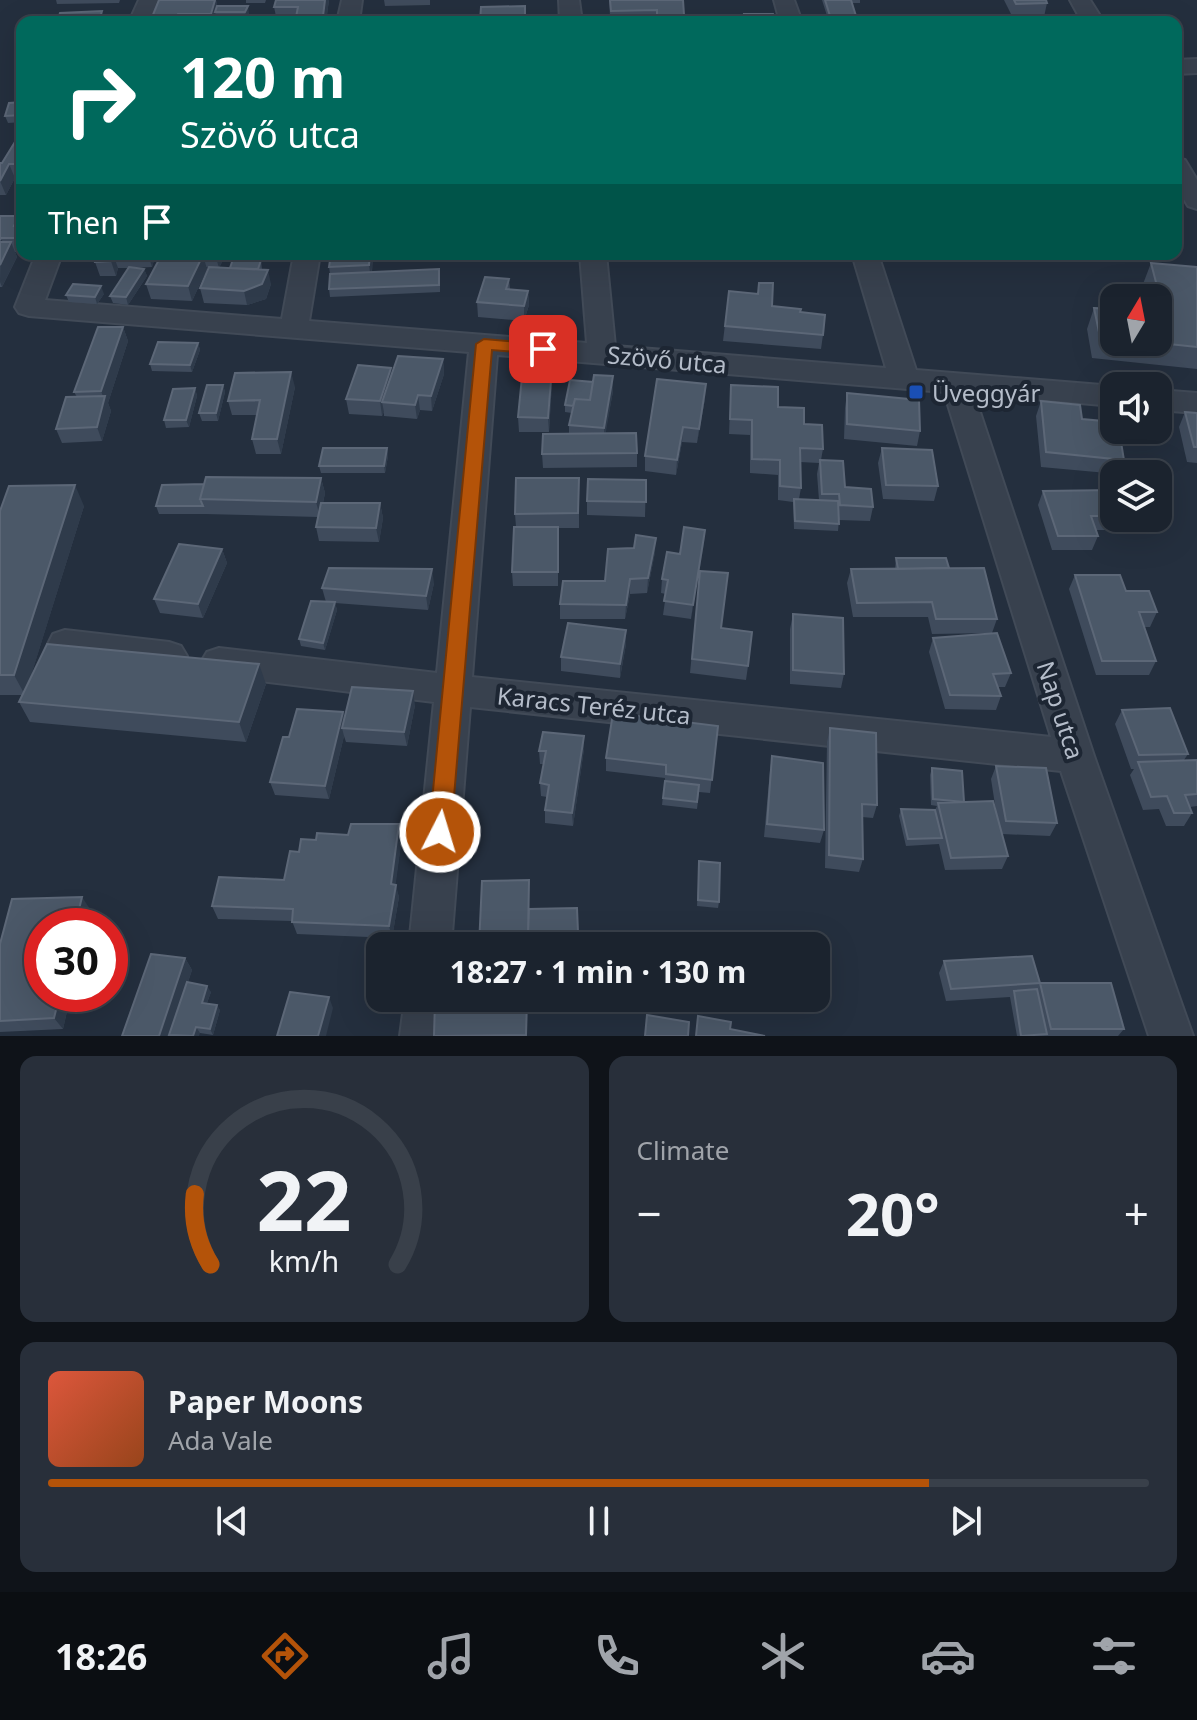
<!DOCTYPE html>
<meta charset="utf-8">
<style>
:root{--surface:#1b232e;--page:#282f3a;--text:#f1f3f6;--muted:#a0a4aa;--line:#39404a;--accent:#b45309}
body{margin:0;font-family:"Noto Sans",sans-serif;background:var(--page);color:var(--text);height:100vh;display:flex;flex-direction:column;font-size:30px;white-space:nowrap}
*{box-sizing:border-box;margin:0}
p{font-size:26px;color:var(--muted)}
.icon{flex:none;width:44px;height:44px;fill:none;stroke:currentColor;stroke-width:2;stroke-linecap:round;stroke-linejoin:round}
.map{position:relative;height:1036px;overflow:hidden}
.details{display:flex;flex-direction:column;gap:20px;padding:20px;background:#0f1319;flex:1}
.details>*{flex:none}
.guide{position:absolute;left:16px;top:16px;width:1166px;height:244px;border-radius:16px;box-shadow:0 8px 32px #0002,0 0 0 2px var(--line);background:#00695c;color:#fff;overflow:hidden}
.needle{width:52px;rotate:10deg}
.fabs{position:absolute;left:1100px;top:284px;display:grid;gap:16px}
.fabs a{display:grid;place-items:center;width:72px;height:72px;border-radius:16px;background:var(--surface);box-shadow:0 8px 32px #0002,0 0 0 2px var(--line);font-size:40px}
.speed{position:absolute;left:24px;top:908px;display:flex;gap:16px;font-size:40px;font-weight:700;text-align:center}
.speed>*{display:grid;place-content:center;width:104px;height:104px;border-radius:50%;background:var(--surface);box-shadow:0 8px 32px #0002,0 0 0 2px var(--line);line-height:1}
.speed .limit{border:12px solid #d22;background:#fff;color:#111}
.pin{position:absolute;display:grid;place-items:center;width:68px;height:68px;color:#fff;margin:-34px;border-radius:16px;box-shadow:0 4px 12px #0006}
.me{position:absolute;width:88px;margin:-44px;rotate:5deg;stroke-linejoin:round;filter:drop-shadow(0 0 6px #0008)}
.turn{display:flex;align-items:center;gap:28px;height:168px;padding:0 32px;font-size:36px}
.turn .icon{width:104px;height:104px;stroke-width:2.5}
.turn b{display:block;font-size:56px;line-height:68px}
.then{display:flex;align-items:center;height:76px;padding:0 32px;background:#0003;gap:16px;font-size:30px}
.big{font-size:60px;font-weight:700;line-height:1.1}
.details .widget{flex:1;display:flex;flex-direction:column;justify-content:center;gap:12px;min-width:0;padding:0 28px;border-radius:16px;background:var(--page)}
.details .dial{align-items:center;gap:0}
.dial svg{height:208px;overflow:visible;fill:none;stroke:var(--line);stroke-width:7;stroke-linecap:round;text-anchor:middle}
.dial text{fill:var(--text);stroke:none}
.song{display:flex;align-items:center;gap:24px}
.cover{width:96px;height:96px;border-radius:12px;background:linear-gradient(135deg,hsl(10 70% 55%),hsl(20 70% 35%))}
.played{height:8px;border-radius:4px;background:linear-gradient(90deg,var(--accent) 80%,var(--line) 80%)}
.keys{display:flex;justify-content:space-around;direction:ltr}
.heat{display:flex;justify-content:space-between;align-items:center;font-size:44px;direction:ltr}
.details .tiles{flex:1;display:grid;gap:20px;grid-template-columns:1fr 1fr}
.widget:last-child{grid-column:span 2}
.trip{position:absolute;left:366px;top:932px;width:464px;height:80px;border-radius:16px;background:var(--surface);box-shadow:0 8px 32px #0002,0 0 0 2px var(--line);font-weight:700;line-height:80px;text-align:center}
.dock{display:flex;height:128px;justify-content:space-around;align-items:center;background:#0b0e12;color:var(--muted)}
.dock .icon{width:56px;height:56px}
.dock .current{color:var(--accent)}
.dock b{font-size:36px;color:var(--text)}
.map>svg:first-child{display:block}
</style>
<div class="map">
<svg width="1197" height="1036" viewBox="0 0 1197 1036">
<rect width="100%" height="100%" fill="#242f3e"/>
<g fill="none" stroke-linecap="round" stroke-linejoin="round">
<defs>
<path id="minor" d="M139 0H159L151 22H129Z
M342 0H362L359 22H337Z
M559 0H579L582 22H560Z
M774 0H794L802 22H780Z
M1070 0H1090L1104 22H1082Z
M1197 59V73L1176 74V60Z
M1176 158 1185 160 1197 180V209L1188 206 1176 186Z
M36 254H62L45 300 282 319 294 254H320L309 321 587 343 580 254H606L615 346 886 368 852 254H878L916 370 1114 386V406L974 394 1094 756 1193 1036H1149L1061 771 470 707 451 946H409L434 702 219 676 207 672 201 662 207 652 219 648 437 673 469 352 29 316 19 313 15 307ZM497 355 944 392 1051 737 472 677Z
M1158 390 1197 393V413L1158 410Z
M65 630 169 642 181 646 187 656 181 666 169 670 65 658 53 654 48 644 53 634Z
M405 998H447L444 1036H400Z"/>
</defs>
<use href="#minor" stroke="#414a57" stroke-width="4"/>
<use href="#minor" fill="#38414e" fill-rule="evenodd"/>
</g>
<path fill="#3f4b5c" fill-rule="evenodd" d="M56 0H120L119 3 57 4Z
M216 0 217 6 249 13 247 19H245L246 22H225L226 19H217L216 22H150Z
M246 0H266L265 3H246Z
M329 0 326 22H297V20L277 21 274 7Z
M384 0H430V5L385 6Z
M609 0 684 15 610 16Z
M822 0H860V3H852L856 16 855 22H829Z
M1004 0H1046L1047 3 1044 17 1013 18Z
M22 102V122L8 123 5 116Z
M22 137V178H15L6 195H0V163H2Z
M0 216 22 223V253L15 252 17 257 2 287H0Z
M96 254H156L152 267 133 268 144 269 147 276 128 305 113 303 110 296 129 268H118L116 276H100L95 262Z
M162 254H226L219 268H230L261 260 262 270 271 284 266 299 247 305 204 303 200 288 209 268 206 267 207 269 192 301 151 299 146 284Z
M373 254 372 272 440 277V292L330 297 329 289 330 274 329 267Z
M1151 263 1197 267V369L1092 358 1087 329 1094 308 1114 309V342H1158V298H1146L1143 284Z
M509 279 510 289 528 291 529 305 524 321 478 317 477 302Z
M729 291 772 306 800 312 823 335 821 349 723 341Z
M104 294 97 304 69 302 66 295Z
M123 327 128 341 108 403 111 411 102 441 62 443 56 429 77 397 74 392Z
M198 343 200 350 192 372 152 371 150 364Z
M443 359 444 374 432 411 420 410 417 419 384 416V412L382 416 349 414 346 399 392 375Z
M552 367V382L549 432H519L518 417Z
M223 385 225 392 218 421H202L199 413Z
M731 385 778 407 804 424 823 449 821 460 845 487 873 507 870 521 839 520 838 531 794 529 793 502 778 500V475L750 473V435L729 434ZM800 462 819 463 817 474 819 500 799 499 801 488Z
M295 387 281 454H256L252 439 257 415H232L228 401Z
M195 388 197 396 189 427 166 428 164 420Z
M613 391 605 434 637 453V467L543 468 542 454 569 434V425L572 413 565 412V405Z
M847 393 920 431 917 446 844 439 845 408Z
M705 399 697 443 682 442 676 475 645 471V456Z
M1041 401 1082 419 1124 460 1118 474 1041 467 1036 416Z
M1185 412 1197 413V463L1187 462 1179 427Z
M387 448 388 456 385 473H321L319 466Z
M882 448 938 486 934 501 883 499 878 463Z
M321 478 325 493 323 503H380L383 518 379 542 319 541 316 527 318 517 205 514H159L156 506 204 484Z
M579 478V528H558V586H513L512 572 516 527 515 514Z
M646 480 645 517 587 515V501Z
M1114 490V518H1156L1150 530H1096L1098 536 1092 550H1052L1038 505 1043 491Z
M84 506 31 675 266 684 246 742 30 722 19 702 22 695H0V511Z
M705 530 691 619 663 615 666 594 661 593 662 579 680 554Z
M222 549 227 563 203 618 160 613 154 599Z
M655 552 647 593 630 594 625 619H560V604Z
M896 558 997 619 992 633 932 634 928 617H853L847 583 851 569H895Z
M700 571 721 628 748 666 746 680 690 673Z
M1075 575 1126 591 1157 612 1150 627H1144L1156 661 1149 675H1096L1069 589Z
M434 583 428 610 335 603 337 610 325 650 301 646 299 639 326 602 322 588Z
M793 614 844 674 841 688 790 684V629Z
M933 638 1011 673 1005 687H998L1001 696 996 710 945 709 929 652Z
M626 644 620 678 561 671V657Z
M415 705 407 746 346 742 344 736 329 799 275 795 270 782 289 737 343 712 345 718Z
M1122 710 1188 754 1184 760H1197V806L1190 807 1192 813 1184 826H1166L1159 809 1143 810 1130 775 1134 769H1131L1115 724Z
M718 726 710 793 699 792 697 809 662 805 665 778 606 771V758Z
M830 728 877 805 873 818 862 817 863 859 859 872 825 868 827 742Z
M584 736V749L573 826 545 823V810L547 797 541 796 540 783 544 764H540L539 751Z
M772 756 824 830 820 843 764 837 770 770Z
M996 766 1057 823 1050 836 1002 834 1008 856 1002 869 945 870 939 844 906 846 899 816 901 809 935 810 937 806 931 805 930 775 932 768 964 802 996 811 991 779Z
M399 824 402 837 395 885 399 897 392 938 297 934 292 921 218 919 212 906 284 880 299 852 316 840 348 835Z
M699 867 719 902 718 908 697 906Z
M90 909 42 994H71L63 1029 0 1032V944Z
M185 958 192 970 188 982 211 992 207 1003 220 1010 213 1035 200 1033 122 1036Z
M944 961 1040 983 1124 1029 1118 1036H1017L1010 997 946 1001 939 973Z"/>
<path fill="#2f3b4b" d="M216 0 219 12H215L217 19 216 22H213L211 14Z
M325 0H329L326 22H324L323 16Z
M248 6 249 13 247 19 245 12Z
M102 11 104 18 103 22H99Z
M9 164 15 178 6 195 0 181Z
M19 216 22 223V252L16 238 14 226Z
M1 238 7 252 11 242 17 257 2 287 0 282Z
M113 254 118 268 116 276 111 261Z
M148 254H156L152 267Z
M221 254H226L219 268 217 261Z
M370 254H373L371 280 369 265Z
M203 255 207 269 192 301 188 286Z
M144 269 147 276 128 305 126 297Z
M268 270 271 284 266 299 247 305 244 291Z
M101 286 104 294 97 304 95 297Z
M528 291 529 305 524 321V306Z
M123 327 128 341 108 403 111 411 102 441 97 427 104 399 101 391Z
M198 343 200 350 192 372 190 365Z
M443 359 444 374 432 411 431 396Z
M552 367V382L549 432 548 418Z
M391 368 393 383 382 402 384 412 382 416 380 401Z
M291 372 295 387 281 454 277 439Z
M613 376V391L604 443V428Z
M706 384 705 399 697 443 699 429Z
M223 385 225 392 218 421 216 413Z
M195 388 197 396 189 427 186 420Z
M418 395 420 410 417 419 415 405Z
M683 427 682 442 676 475 677 460Z
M387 448 388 456 385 473 384 466Z
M321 478 325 493 320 517 316 502Z
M75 485 84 506 25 695 14 675Z
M380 503 383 518 379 542 376 528Z
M705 530 704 544 691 619 693 605Z
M656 538 655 552 647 593 648 578Z
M222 549 227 563 203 618 198 604Z
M432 569 434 583 428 610 426 596Z
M630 579V594L625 619 626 605Z
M335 602 337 610 325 650 323 643Z
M626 630V644L620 678V664Z
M259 664 266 684 246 742 239 722Z
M413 691 415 705 407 746 404 732Z
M343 712 347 726 342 728 344 736 329 799 325 786Z
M584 736V749L573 826 572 813Z
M399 824 402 837 394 897 391 884Z
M396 885 399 897 392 938 389 926Z
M82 897 90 909 86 926H75Z
M185 958 192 970 170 1036H159Z
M207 986 211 992 205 1008 202 1003Z
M60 994H71L63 1029 54 1018Z
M329 997 333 1008 326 1036H318Z
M527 998H528L527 1036H526Z
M217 1005 220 1010 213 1035 210 1029Z
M196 1027 200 1033 199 1036H193Z"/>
<path fill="#4b5868" stroke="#5c6777" stroke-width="2" d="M159 0H215L211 14H178L175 22H150Z
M276 0H325L323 16 296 17 298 7H274Z
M610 0H683L684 15H657V10L611 11Z
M825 0H851L856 16H830Z
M1014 0H1046L1047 3 1016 4Z
M217 6H248L245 12H215Z
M525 6V22H480L481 7Z
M102 11 99 21 57 22 60 13Z
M744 14H773L775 22H745Z
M227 15H244L242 22H225Z
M685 15 686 22H605V16Z
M22 102V115L5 116 9 103Z
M18 137H22V164H9L0 181V163H2Z
M0 216H19L14 226 22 227 16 238H1L0 240Z
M0 242H11L0 265Z
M96 254H113L111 261 95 262Z
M162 254 203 255 188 286 146 284Z
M198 254H221L217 261 204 260 203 255Z
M331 254H370L369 265 329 267Z
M233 259 261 260 258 269 230 268Z
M1151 263 1197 267V347L1150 342H1158V313H1164Z
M129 267 144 269 126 297 110 296Z
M209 267 268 270 262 284 244 291 200 288Z
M439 269V285L329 289 330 274Z
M485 277 509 279 506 289 528 291 524 306 477 302Z
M759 283H773L772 306 801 309 800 312 825 315 823 335 725 326 729 291 758 294Z
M73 284 101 286 95 297 66 295Z
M1094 308 1114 309V338L1100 337Z
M98 327H123L101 391 74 392Z
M158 342 198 343 190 365 150 364Z
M398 356 443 359 431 396 418 395 415 405 382 402Z
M358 365 391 368 380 401 346 399Z
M523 367H552L548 418 518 417Z
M291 372 277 439H252L260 400 228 401 235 373Z
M594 375 613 376 604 428 569 425 575 399 590 400Z
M657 379 706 384 699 429 683 427 677 460 645 456Z
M570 380 593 382 590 400 575 399 573 406 565 405Z
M207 385H223L216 413H199Z
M731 385 778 387V407L804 408V424L822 425 823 449 800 448 801 488 780 486V460L752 459V420L730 419Z
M195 388 186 420H164L173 389Z
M847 393 919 400 920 431 847 424Z
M105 396 97 427 56 429 66 397Z
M1041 401 1080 405 1082 419 1114 422V430H1119L1124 460 1046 452Z
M1185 412 1197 413V447H1194Z
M636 433 637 453 542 454 543 434Z
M323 448H387L384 466H319Z
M882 448 932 450 938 486 886 485Z
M820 460 843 461 845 487 871 489 873 507 840 505 839 494H822Z
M206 477 321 478 316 502 200 499Z
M516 478H579L578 513 515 514Z
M588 479 646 480V502L587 501Z
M204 484 200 499 203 506H156L162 485Z
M75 485 14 675H0V511L9 486Z
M1114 490V516H1091L1098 536H1058L1043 491Z
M794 499 838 501 839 524 795 521Z
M321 503H380L376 528 316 527Z
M514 527H558V572H512Z
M684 527 705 530 693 605 664 601 668 580 662 579 667 552 680 554Z
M636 535 656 538 648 578 630 579 626 605 560 604 563 581H605L608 549 634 548Z
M179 544 222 549 198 604 154 599Z
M896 558H946L949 568 898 569Z
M329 568 432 569 426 596 322 588Z
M984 568 997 619H936L932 602 857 603 851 569Z
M700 571 728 573 721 628 752 632 748 666 692 659Z
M1075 575H1120L1126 591H1149L1157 612H1139L1156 661H1102Z
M311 601 335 602 323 643 299 639Z
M793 614 843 618 844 674 793 670Z
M568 623 626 630 620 664 561 657Z
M997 633 1011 673 993 674 1001 696 950 695 933 638Z
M47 644 259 664 239 722 19 702Z
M352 687 413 691 404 732 342 728Z
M1170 708 1188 754 1139 755 1122 710Z
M297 709 343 712 325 786 270 782 283 737H289Z
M613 713 718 726 712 780 666 774V765L606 758Z
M830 728 876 733 877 805 862 804 863 859 829 855Z
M543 732 584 736 572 813 545 810 549 785 540 783 546 751H539Z
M772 756 823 763 824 830 767 824Z
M1197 760V794L1185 795 1192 813H1174L1167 796 1151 797 1138 762Z
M996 766 1046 768 1057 823 1006 821Z
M932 768 962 771 964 802 933 799Z
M665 781 699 785 697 802 663 798Z
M993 801 1008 856 951 858 938 803Z
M901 809 935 810 942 838 908 839Z
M351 824H399L391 884 396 885 389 926 292 922 293 909 212 906 219 877 284 880 290 851 299 852 301 839 316 840 317 833 348 835Z
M699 861 720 863 719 902 698 900Z
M529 880 528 935 594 932 592 946H479L482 881Z
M82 897 75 926H42V994H60L54 1018 0 1021V944L12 899Z
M577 908 578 932 528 934 529 909Z
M151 954 185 958 159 1036H122Z
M1032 956 1040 983 951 989 944 961Z
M187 982 207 986 202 1003 217 1005 210 1029 196 1027 193 1036 169 1035Z
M1040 983H1111L1124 1029H1051Z
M1037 989 1047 1034 1021 1036 1014 991Z
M290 992 329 997 318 1036H277Z
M477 998H527L526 1035 434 1036 435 1001 477 1000Z
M647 1015 689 1022 688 1036H645Z
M698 1016 731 1022 730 1029 765 1036H696Z"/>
<path fill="#b45309" stroke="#753606" stroke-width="2" d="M484 339 543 344 551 349 543 354 492 350 451 832 448 839 440 842 432 839 429 832 476 344Z"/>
<rect fill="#1a4fb4" stroke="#1d2633" stroke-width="3" x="908" y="384" width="16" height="16" rx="4"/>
<g text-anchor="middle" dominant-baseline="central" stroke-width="8" stroke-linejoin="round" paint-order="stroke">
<g font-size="24" fill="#b4bcc9" stroke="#1d2633">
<text transform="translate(667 359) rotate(5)">Szövő utca</text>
<text transform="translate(594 705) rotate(6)">Karacs Teréz utca</text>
<text transform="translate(1061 710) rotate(72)">Nap utca</text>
</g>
<g font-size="24" fill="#b4bcc9" stroke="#1d2633" text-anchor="start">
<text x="932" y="392">Üveggyár</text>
</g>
</g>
</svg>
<div class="fabs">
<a><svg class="needle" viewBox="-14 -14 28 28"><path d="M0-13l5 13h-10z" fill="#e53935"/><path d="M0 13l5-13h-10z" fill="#a0a4aa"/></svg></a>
<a><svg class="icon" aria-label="sound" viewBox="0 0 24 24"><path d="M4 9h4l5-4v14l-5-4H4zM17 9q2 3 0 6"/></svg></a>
<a><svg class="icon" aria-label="layers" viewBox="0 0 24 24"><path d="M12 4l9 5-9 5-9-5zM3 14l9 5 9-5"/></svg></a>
</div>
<div class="speed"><div class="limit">30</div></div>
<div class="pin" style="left:543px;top:349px;background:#d93025"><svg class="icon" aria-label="arrive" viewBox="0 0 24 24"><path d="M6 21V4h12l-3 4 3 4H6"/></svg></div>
<svg class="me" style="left:440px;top:832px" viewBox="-20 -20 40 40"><circle r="17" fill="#b45309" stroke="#fff" stroke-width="3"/><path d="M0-11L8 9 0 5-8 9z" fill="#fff"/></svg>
<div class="trip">18:27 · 1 min · 130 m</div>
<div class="guide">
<div class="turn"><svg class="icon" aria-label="right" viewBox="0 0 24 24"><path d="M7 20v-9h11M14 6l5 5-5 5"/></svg><div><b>120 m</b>Szövő utca</div></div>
<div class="then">Then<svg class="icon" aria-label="arrive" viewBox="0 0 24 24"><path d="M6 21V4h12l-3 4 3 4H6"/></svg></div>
</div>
</div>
<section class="details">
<div class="tiles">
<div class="widget dial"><svg viewBox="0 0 100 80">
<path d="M14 69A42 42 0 1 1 86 69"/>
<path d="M14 69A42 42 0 0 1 8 42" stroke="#b45309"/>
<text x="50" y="56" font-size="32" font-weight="700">22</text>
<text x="50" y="72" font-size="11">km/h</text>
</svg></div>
<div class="widget"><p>Climate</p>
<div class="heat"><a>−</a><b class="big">20°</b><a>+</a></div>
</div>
<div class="widget">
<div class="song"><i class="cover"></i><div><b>Paper Moons</b><p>Ada Vale</p></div></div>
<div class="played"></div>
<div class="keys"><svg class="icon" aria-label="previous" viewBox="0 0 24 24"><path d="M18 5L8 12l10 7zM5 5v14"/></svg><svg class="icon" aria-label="pause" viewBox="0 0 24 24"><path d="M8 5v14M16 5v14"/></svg><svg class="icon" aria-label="next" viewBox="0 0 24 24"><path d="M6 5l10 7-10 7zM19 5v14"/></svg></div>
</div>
</div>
</section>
<nav class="dock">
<b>18:26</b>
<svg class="icon current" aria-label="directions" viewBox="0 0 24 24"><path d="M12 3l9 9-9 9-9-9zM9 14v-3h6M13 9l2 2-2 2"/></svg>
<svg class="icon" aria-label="music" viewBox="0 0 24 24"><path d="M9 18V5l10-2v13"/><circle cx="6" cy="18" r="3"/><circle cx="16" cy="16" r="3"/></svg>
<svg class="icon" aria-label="phone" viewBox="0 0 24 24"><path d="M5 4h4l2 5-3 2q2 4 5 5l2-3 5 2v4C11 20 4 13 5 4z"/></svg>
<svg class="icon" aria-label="climate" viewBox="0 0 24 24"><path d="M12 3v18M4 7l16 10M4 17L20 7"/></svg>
<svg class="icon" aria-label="car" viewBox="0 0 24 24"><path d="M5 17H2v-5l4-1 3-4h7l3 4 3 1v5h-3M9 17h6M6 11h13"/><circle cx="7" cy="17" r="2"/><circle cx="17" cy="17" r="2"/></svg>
<svg class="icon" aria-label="filters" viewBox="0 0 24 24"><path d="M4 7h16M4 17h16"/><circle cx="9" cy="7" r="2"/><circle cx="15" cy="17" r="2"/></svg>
</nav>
